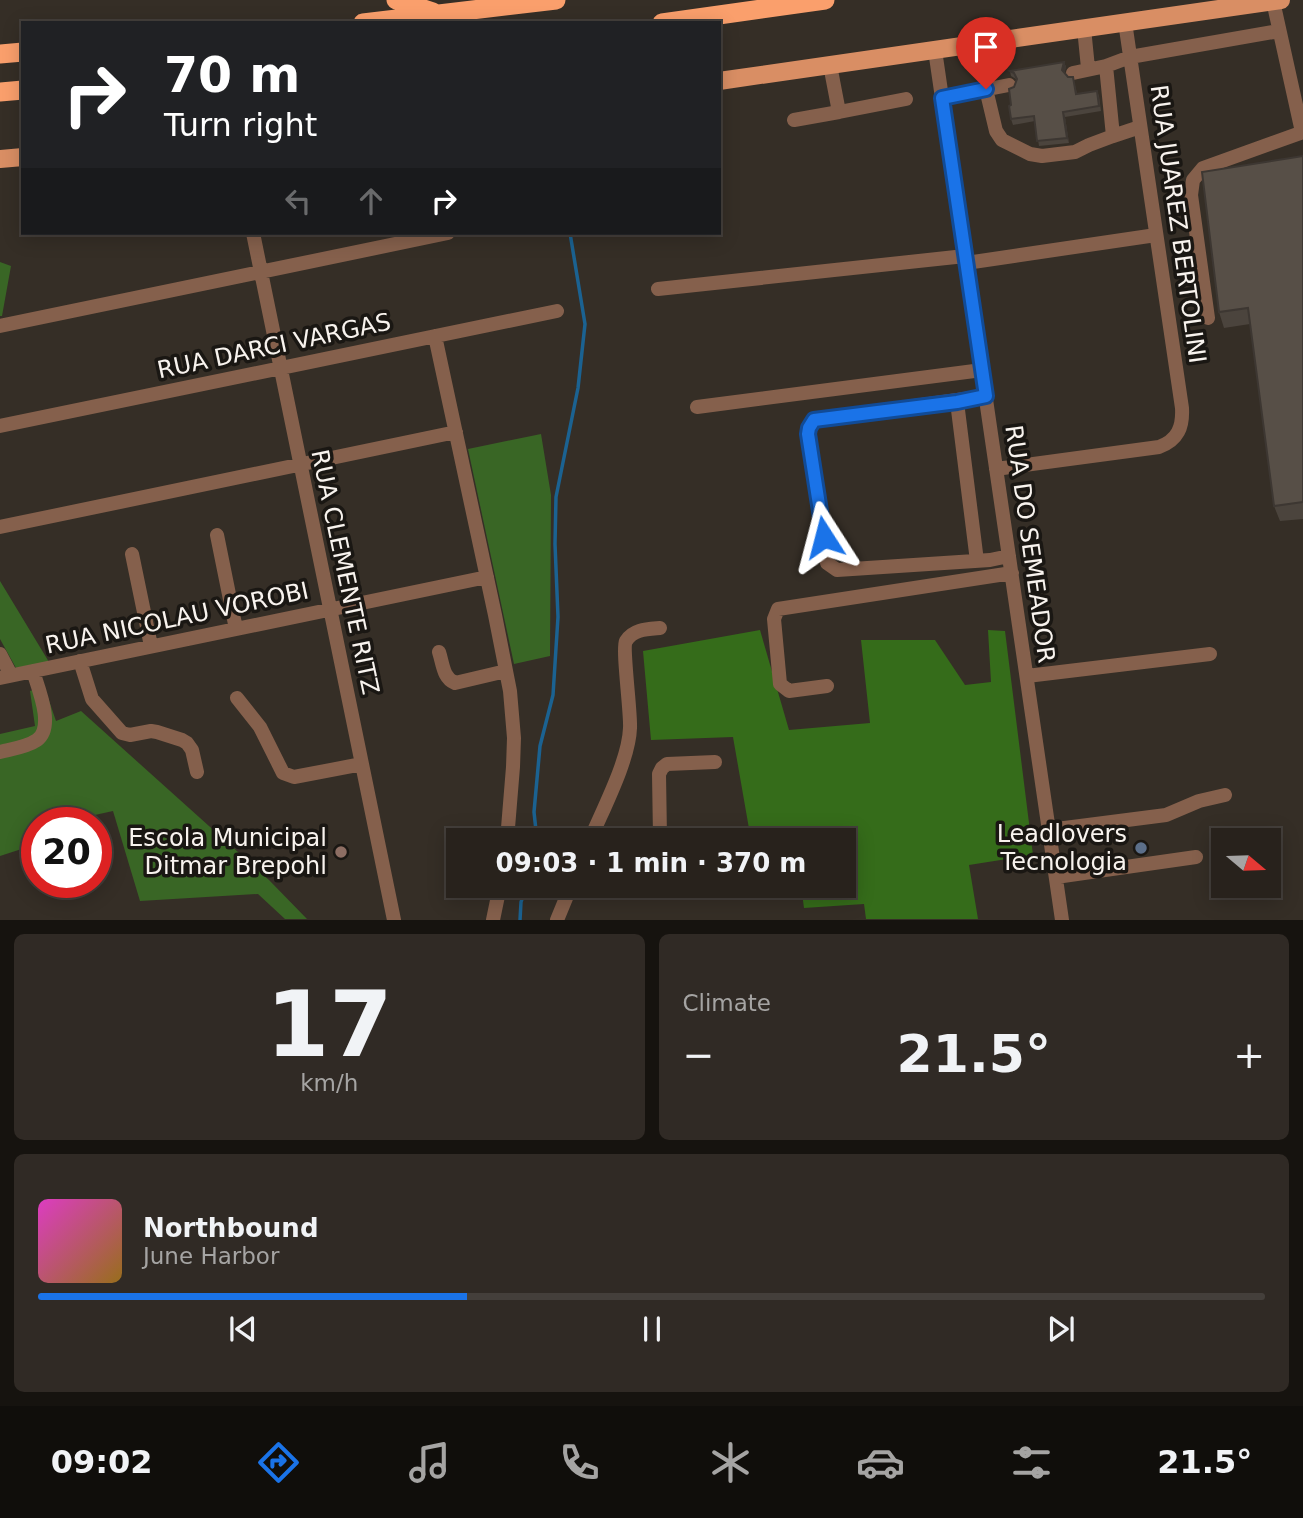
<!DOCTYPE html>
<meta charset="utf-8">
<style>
:root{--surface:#28221c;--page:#302a25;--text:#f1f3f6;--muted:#a5a4a3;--line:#443f3b;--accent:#1a73e8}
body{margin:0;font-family:"DejaVu Sans",sans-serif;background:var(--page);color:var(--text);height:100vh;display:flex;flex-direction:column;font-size:26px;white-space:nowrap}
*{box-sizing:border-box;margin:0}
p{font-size:23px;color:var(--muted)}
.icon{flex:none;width:38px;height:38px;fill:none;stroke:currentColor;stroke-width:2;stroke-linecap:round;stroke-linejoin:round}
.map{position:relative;height:920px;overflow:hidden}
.sheet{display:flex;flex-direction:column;gap:14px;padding:14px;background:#16130f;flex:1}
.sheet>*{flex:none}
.hud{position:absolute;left:21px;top:21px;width:700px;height:214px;border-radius:0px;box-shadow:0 4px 18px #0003,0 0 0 2px var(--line);background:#202124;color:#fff;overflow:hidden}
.needle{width:46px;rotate:109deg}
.controls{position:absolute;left:1211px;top:828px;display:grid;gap:14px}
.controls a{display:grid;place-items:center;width:70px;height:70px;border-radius:0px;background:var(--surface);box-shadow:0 4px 18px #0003,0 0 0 2px var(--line);font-size:35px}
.speed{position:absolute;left:21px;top:807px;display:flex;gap:14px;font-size:35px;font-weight:700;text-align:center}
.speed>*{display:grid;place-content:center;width:91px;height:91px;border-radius:50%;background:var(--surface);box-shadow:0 4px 18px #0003,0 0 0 2px var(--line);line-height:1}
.speed .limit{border:10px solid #d22;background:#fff;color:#111}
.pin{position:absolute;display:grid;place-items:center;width:60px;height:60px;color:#fff;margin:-72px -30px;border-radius:50% 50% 50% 0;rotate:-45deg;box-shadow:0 0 7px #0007}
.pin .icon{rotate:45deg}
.me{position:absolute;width:77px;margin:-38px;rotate:351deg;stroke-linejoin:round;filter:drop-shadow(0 0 5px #0008)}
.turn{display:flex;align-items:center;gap:24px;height:147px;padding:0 28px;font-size:32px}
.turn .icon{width:91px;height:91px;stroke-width:2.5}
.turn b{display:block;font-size:49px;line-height:60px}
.lanes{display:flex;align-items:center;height:66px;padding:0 28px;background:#0003;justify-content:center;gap:35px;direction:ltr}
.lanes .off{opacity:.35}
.big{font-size:52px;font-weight:700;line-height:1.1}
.sheet .widget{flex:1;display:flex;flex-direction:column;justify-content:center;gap:10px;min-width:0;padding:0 24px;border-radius:10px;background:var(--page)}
.sheet .dial{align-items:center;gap:0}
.dial b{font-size:91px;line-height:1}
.song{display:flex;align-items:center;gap:21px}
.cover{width:84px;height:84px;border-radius:10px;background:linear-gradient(135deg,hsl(310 70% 55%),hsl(40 70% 35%))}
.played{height:7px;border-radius:4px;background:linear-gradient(90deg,var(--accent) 35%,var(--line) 35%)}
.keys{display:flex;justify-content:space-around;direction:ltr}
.heat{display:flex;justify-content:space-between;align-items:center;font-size:38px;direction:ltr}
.sheet .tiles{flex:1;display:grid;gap:14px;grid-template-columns:1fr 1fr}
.widget:last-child{grid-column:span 2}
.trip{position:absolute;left:446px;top:828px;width:410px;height:70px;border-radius:0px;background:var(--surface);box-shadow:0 4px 18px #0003,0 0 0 2px var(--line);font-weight:700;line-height:70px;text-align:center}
.dock{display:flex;height:112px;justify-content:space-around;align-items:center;background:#100e0b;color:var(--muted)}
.dock .icon{width:49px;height:49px}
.dock .on{color:var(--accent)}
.dock b{font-size:32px;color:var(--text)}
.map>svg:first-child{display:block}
</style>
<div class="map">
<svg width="1303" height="920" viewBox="0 0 1303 920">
<rect width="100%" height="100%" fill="#352e26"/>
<path fill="#396625" d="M0 262 11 266 2 316H0Z
M541 434 551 495 550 656 514 664 468 449Z
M0 581 49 662 16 668 0 639Z
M44 686 56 721 81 711 269 880 307 919H285L258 894 140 901 113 811 63 822H37V844L0 856V734L35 726 30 691Z"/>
<path fill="#356c1a" d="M760 630 789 730 870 723 861 640H935L965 685 991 682 988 630 1005 631 1033 855 969 865 978 919H866L864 904 804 908 801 886H844V840H751L733 737 651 740 643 651Z"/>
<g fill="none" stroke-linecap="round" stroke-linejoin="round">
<path stroke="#1b6291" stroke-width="3.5" d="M537 840 534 812 540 746 553 695 558 617 555 544 556 497 578 388 585 324 570 233
M520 920 521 902 527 886"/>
<path stroke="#85604c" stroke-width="14" d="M1273 1 1302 132
M1084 28 1088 68
M984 43 986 89 996 131 1002 140 1030 154 1042 156 1075 152 1089 145 1113 136
M935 50 1062 920
M830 65 839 112 906 99
M1106 66 1130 57 1279 31
M1073 73 1106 66 1113 136 1140 127
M942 98 1009 85
M794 120 839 112
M253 233 394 920
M966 263 1156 235
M658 289 965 256
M1208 318 1191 195 1193 180 1203 168 1303 132
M0 326 448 233
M435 336 495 615 510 691 514 738 513 767 507 840
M986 396 814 420 809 428 808 434 827 563 837 570 990 560 1009 556
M957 402 977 561
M697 407 982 370
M0 426 557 311
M996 469 1159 447C1178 440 1183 427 1182 408L1125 22
M0 527 456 432
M217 535 236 629
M132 554 151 646
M439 652C443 664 443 678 455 683L506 671
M0 654 11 675
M80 661 92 699 122 733 130 735 151 731 157 732 182 740 187 743 192 750 197 772
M1027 676 1210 654
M0 678 487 577
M827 686 789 691 780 684 774 619 778 609 1012 573
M237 698 260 727 283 773 294 777 362 764
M0 752C12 749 27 747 37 740 55 727 38 688 33 671
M1049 830 1166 815 1199 801 1225 795
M590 840C603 809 629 760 630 728 631 713 622 648 626 641 633 629 648 629 660 628
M659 840 660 837 659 774 662 768 667 764 715 762
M1056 877 1196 857
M493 920 500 886
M557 920 571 886"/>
<path stroke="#d98e64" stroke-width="18" d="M719 81 1281 0
M0 159 23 157"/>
<path stroke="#fa9f6c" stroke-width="19" d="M396 0 433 12
M363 23 556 0
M662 23 825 0
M0 54 23 52
M0 92 23 90"/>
</g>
<path fill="#4b443d" d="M1064 62 1066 67 1064 73 1068 77H1073L1077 94 1097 91 1099 96 1101 111 1065 117 1069 143 1039 146 1035 121 1013 125 1011 119V105L1014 87 1016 79 1011 76 1010 71Z
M1303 156V519L1280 521 1274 506 1250 324 1224 328 1219 312Z"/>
<path fill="#3d3732" d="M1064 62 1066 67 1064 76 1062 70Z
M1063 112 1065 117 1069 143 1067 138Z"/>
<path fill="#574f47" stroke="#3d3732" stroke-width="2" d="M1064 62 1062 70 1068 77H1073L1076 94 1097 91 1099 106 1063 112 1067 138 1037 141 1034 116 1011 119 1009 106 1011 105 1009 89 1014 87 1017 79 1014 73 1010 71Z
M1303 156V502L1274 506 1248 308 1219 312 1202 172Z"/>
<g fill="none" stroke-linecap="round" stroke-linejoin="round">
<defs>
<path id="route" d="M824 537 808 434 809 428 814 420 957 402 986 396 942 98 986 89"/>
</defs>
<use href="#route" stroke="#114b97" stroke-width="18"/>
<use href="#route" stroke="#1a73e8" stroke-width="12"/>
</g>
<circle fill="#5c6f8a" stroke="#1a1713" stroke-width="2.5" cx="1141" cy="848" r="7"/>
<circle fill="#8d6e63" stroke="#1a1713" stroke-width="2.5" cx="341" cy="852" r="7"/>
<g text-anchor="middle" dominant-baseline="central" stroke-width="7" stroke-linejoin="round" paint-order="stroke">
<g font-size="24" fill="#f8f3ee" stroke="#1a1713">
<text transform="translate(1178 224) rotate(82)">RUA JUAREZ BERTOLINI</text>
<text transform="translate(274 346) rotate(-12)">RUA DARCI VARGAS</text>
<text transform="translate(1030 544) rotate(82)">RUA DO SEMEADOR</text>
<text transform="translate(345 572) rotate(78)">RUA CLEMENTE RITZ</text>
<text transform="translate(177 618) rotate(-12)">RUA NICOLAU VOROBI</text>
</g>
<g font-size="24" fill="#f8f3ee" stroke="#1a1713" text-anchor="end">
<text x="1127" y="834">Leadlovers<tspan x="1127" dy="28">Tecnologia</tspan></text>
<text x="327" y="838">Escola Municipal<tspan x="327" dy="28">Ditmar Brepohl</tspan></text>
</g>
</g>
</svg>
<div class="controls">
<a><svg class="needle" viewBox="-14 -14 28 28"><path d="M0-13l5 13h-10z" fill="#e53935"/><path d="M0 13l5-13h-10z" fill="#a5a4a3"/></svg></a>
</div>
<div class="speed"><div class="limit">20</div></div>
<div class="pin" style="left:986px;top:89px;background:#d93025"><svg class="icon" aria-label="arrive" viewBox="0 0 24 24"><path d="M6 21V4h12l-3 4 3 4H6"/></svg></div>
<svg class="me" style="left:824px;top:537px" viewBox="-20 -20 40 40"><path d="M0-17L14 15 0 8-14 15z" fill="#1a73e8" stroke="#fff" stroke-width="4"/></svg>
<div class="trip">09:03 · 1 min · 370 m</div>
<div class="hud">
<div class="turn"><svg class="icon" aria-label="right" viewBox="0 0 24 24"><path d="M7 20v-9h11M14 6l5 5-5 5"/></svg><div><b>70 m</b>Turn right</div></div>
<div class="lanes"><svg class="icon off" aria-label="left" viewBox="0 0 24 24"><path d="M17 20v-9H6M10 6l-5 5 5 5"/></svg><svg class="icon off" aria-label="ahead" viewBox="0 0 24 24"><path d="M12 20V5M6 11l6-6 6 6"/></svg><svg class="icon" aria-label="right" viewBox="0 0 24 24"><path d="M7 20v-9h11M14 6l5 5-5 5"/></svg></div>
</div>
</div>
<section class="sheet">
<div class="tiles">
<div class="widget dial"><b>17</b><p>km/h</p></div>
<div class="widget"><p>Climate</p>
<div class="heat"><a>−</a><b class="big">21.5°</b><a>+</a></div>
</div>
<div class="widget">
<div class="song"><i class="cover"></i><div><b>Northbound</b><p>June Harbor</p></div></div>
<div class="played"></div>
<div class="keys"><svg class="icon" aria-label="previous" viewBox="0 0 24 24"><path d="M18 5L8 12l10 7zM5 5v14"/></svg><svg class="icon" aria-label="pause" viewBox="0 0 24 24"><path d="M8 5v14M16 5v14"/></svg><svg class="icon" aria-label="next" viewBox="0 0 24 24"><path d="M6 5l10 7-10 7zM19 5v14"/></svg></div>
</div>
</div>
</section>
<nav class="dock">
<b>09:02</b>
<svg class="icon on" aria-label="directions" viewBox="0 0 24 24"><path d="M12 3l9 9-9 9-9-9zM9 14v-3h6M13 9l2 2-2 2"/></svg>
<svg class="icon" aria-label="music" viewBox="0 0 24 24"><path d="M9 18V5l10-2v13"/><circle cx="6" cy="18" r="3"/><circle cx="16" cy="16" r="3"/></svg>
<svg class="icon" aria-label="phone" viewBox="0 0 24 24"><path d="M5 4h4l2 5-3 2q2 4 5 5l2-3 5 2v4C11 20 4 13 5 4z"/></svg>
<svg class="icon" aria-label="climate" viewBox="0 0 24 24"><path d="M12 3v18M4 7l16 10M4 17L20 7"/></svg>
<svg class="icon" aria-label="car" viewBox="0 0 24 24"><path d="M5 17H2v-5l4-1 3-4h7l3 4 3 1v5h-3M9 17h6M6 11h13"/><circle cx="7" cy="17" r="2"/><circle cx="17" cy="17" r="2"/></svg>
<svg class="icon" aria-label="filters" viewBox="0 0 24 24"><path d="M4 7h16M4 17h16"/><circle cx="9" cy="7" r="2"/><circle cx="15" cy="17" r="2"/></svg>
<b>21.5°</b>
</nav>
